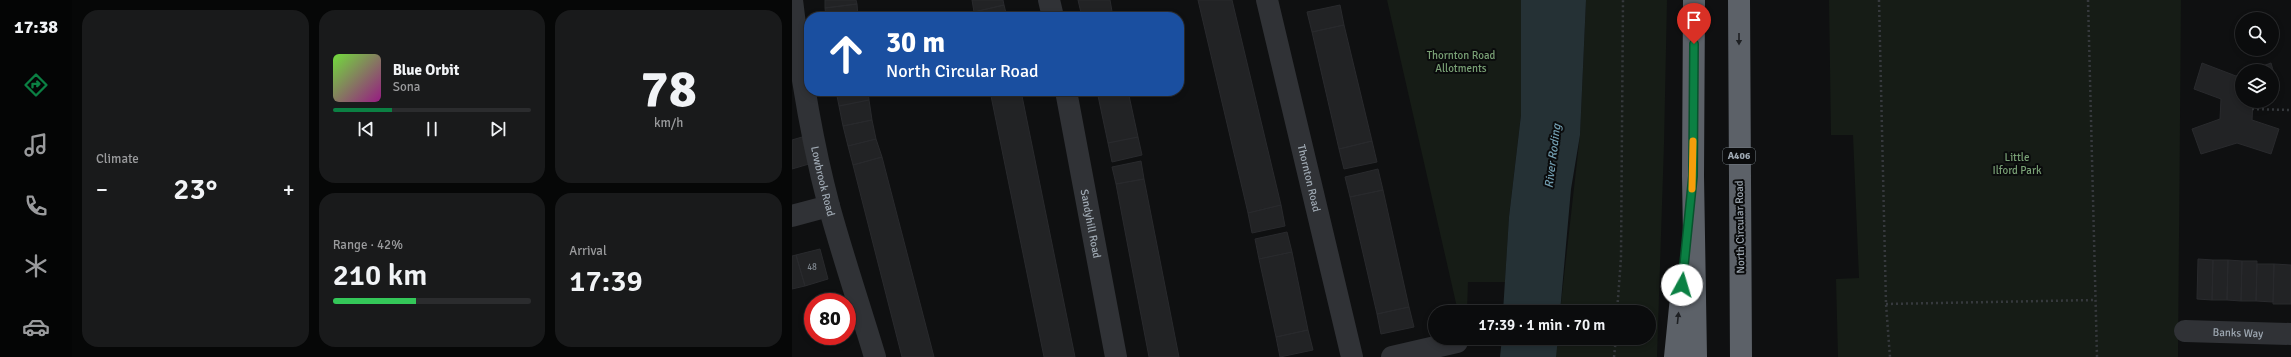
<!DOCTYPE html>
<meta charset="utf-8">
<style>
:root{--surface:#0b0c0d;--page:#191a1b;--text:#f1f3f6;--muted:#9a9b9d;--line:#2b2c2e;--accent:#0b8043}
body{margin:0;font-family:Signika,sans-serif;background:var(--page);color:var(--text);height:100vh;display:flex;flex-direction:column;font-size:15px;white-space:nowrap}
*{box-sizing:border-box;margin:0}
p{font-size:13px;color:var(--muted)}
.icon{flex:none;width:22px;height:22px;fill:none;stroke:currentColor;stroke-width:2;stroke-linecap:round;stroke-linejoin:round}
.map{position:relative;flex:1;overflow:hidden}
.side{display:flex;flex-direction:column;gap:10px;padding:10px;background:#060707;width:720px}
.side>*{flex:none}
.hud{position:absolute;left:12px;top:12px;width:380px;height:84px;border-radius:16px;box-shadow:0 2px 6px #0003,0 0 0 1px var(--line);background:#1a4fa0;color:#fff;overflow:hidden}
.fabs{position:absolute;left:1443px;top:12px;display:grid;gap:8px}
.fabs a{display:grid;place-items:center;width:44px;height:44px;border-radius:50%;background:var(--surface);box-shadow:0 2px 6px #0003,0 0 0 1px var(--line);font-size:20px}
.speed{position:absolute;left:12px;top:293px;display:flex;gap:8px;font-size:20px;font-weight:700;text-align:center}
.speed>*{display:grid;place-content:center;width:52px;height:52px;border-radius:50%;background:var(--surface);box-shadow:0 2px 6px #0003,0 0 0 1px var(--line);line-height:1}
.speed .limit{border:6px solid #d22;background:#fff;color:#111}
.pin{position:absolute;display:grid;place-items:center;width:34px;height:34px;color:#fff;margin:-41px -17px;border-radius:50% 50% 50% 0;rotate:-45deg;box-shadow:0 0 4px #0007}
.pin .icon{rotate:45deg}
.me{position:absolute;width:44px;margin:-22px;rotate:6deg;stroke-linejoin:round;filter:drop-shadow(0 0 3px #0008)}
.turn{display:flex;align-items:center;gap:14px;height:84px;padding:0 16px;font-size:18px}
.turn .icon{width:52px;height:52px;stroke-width:2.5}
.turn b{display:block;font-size:28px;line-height:34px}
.big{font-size:30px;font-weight:600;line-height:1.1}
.side .widget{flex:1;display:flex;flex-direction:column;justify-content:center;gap:6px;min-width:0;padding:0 14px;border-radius:16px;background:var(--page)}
.side .dial{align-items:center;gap:0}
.dial b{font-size:52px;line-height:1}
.song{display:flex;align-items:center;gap:12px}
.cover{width:48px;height:48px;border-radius:6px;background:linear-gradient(135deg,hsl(100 70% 55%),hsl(310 70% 35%))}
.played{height:4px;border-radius:2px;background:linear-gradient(90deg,var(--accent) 30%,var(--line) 30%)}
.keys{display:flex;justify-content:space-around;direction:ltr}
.heat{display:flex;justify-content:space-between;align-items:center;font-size:22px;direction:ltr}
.charge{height:6px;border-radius:3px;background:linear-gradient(90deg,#34c759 42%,var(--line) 0)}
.side .tiles{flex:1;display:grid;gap:10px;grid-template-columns:repeat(3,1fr)}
.widget:first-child{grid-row:span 2}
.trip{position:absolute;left:636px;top:305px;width:228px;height:40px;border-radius:20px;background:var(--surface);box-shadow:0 2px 6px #0003,0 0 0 1px var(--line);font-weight:600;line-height:40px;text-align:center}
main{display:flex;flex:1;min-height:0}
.tabs{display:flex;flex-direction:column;width:72px;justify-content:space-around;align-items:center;background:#040505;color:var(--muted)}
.tabs .icon{width:28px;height:28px}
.tabs .selected{color:var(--accent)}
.tabs b{font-size:18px;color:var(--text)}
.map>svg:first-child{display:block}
</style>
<main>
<nav class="tabs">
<b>17:38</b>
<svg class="icon selected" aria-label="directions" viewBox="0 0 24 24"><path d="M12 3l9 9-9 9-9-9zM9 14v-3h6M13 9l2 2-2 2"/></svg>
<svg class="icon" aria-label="music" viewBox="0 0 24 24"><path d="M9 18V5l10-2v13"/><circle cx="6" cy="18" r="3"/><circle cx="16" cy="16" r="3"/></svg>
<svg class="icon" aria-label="phone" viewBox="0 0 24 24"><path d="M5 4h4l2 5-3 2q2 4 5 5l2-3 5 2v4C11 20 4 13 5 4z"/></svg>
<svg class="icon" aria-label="climate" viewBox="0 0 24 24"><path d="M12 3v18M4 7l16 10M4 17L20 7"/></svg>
<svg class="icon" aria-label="car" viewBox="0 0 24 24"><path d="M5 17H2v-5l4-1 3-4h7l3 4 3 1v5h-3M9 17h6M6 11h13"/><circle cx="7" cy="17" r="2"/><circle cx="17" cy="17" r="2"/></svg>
</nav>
<section class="side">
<div class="tiles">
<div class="widget"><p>Climate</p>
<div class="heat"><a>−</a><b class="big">23°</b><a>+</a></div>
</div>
<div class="widget">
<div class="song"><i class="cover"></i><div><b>Blue Orbit</b><p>Sona</p></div></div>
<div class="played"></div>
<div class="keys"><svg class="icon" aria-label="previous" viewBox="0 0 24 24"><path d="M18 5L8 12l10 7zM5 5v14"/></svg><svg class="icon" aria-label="pause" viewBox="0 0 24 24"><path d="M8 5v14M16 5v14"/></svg><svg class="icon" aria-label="next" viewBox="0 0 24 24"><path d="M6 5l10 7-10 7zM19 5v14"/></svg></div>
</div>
<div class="widget dial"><b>78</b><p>km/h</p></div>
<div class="widget"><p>Range · 42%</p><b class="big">210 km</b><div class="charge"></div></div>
<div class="widget"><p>Arrival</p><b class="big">17:39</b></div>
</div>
</section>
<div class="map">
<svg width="1499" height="357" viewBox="0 0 1499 357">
<rect width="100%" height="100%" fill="#0f1011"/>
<path fill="#161c16" d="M595 0H729V115L717 217 713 282H676L675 312H666Z
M794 0H875L872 144 865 357H763L765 338H857V312H768L788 135Z
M1037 0H1389L1386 357H1046L1044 279 1067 278 1061 135H1039Z"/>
<path fill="#253135" d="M729 0H794L788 135 779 189 768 312H711L717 217 729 115Z
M710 338H766L764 357H708Z"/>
<path fill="#222325" stroke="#292a2d" d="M33 0H64L65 4 33 8Z
M180 0H211L212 5 182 12Z
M286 0H318L321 17H290Z
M406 0H440L489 205 456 213Z
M65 4 66 17H34L33 8Z
M212 5 215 17H183L182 12Z
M548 5 552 25 520 32 515 12Z
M552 25 580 141 547 149 520 32Z
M1410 63 1444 76 1450 73V101H1461L1460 120 1487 129 1479 154 1445 143 1409 154 1400 129 1428 119 1429 99 1402 89Z
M1479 63 1487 91 1480 93V71H1457Z
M44 91H76L77 100 47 106Z
M198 91H229L283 357H252Z
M305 91H336L346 137 316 143Z
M77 100 80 120 51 126 47 106Z
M80 120 84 139 56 146 51 126Z
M10 137 17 164 0 169V140Z
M346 137 350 155 320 162 316 143Z
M84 139 90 157 61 165 56 146Z
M580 141 585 162 552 169 547 149Z
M90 157 142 357H110L61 165Z
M349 161 352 179 324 184 320 167Z
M586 169 591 190 558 197 553 177Z
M352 179 387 357H357L324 184Z
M591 190 617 307 585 314 558 197Z
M489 205 493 226 460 233 456 213Z
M495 232 500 252 467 259 463 239Z
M28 249 36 279 13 286 4 255Z
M500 252 516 330 484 337 467 259Z
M4 255 13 286 0 289V256Z
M1406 259 1421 260 1420 300 1405 299Z
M1421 260H1436L1435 300H1420Z
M1436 260 1450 261 1449 301 1435 300Z
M1450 261H1465L1464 301H1449Z
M1465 264H1482L1481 302 1464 301Z
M1482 264 1499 265V304H1481Z
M617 307 622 327 589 334 585 314Z
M516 330 521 350 488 357 484 337Z"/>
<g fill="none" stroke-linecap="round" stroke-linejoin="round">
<path stroke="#36393d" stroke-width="2.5" stroke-dasharray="2 3" stroke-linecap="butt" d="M1087 0 1094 304 1098 357
M1296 0 1305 357
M1460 109 1499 110
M1094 304 1303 300
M825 312 829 258 831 0
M822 357 824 338"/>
<g stroke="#303236" stroke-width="22">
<path id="s1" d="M0 0C8 69 19 138 37 206 51 257 68 307 83 357"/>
<path d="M257 0 261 17"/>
<path id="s2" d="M475 0 560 357"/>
<path id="s3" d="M274 91 324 357"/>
<path d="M0 216 37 206"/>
<path id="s4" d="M1393 331 1499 334"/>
<path d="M600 357 665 342"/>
</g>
<path stroke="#5c6168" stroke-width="22" d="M902 0 901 176 904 357
M947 0 949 357
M883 357 891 277"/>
</g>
<defs><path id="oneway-solid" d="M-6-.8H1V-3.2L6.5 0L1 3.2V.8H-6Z"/></defs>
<g fill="#1e2023">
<use href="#oneway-solid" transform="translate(947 39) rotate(90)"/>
<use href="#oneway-solid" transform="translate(886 318) rotate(-84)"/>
</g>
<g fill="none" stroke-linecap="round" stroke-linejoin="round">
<defs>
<path id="route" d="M890 285 901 176 902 44"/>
</defs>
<use href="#route" stroke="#07532c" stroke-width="10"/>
<use href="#route" stroke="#0b8043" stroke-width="7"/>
<path stroke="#f59e0b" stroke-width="7" d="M900 189 901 141"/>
</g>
<g text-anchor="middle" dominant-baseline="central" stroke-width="4" stroke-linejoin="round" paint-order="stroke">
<g font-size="9" fill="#7f878f">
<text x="20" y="267">48</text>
</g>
<rect fill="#0a0b0c" stroke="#727a81" stroke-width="1" x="931" y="148" width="32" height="16" rx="3"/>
<g font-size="10" font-weight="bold" fill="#9fa9b3">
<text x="947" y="156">A406</text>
</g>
<g font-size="11" fill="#79a075" stroke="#0a0b0c">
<text x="669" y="55">Thornton Road<tspan x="669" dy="13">Allotments</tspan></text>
<text x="1225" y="157">Little<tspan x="1225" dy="13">Ilford Park</tspan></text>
</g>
<g font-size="11" fill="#9fa9b3" stroke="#0a0b0c">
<text stroke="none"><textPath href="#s2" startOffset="183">Thornton Road</textPath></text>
<text stroke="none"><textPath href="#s1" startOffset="184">Lowbrook Road</textPath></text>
<text stroke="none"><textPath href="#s3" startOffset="135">Sandyhill Road</textPath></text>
<text transform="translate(948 227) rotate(-91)">North Circular Road</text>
<text stroke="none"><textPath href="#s4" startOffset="53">Banks Way</textPath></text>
</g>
<g font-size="12" font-style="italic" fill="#739fb2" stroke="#0a0b0c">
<text transform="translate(761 156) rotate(-83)">River Roding</text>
</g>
</g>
</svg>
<div class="fabs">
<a><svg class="icon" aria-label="search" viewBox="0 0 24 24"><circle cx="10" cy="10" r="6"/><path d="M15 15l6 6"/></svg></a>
<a><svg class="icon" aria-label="layers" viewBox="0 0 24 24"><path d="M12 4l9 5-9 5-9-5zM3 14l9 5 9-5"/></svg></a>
</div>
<div class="speed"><div class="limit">80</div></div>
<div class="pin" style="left:902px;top:44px;background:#d93025"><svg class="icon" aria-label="arrive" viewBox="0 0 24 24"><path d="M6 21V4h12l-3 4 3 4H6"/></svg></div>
<svg class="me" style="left:890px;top:285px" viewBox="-20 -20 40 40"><circle r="19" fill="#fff"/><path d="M0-13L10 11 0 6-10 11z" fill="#0b8043"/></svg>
<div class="trip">17:39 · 1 min · 70 m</div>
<div class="hud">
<div class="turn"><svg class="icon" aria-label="ahead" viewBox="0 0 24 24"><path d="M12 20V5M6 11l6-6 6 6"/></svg><div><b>30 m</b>North Circular Road</div></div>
</div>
</div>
</main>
